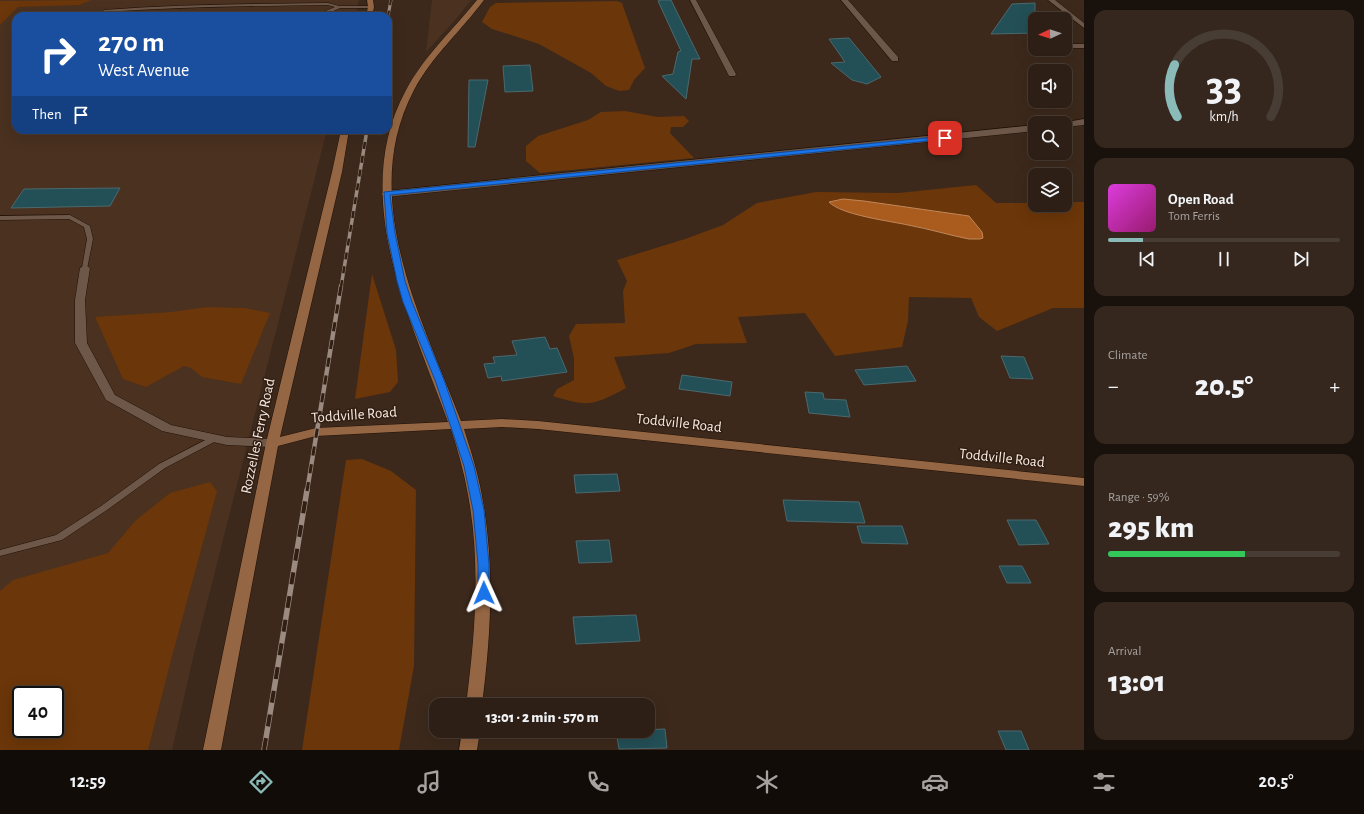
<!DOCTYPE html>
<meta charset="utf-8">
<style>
:root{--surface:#2d1f15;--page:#35271e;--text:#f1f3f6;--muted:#a7a2a0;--line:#483d34;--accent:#8bbbb9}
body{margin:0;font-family:"Alegreya Sans",sans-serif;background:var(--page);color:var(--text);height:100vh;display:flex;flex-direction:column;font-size:15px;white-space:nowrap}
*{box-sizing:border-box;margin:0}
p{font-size:13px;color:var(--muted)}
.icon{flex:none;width:22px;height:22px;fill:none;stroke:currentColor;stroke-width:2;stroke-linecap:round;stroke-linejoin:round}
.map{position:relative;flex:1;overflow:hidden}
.details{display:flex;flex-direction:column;gap:10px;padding:10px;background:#19110c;width:280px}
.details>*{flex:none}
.hud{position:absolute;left:12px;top:12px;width:380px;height:122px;border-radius:12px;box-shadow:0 4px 16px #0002,0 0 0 1px var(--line);background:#1a4fa0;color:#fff;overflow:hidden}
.needle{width:26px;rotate:266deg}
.fabs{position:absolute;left:1028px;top:12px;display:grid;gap:8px}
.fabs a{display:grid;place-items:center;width:44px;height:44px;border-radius:8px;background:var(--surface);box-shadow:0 4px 16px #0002,0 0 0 1px var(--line);font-size:20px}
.speed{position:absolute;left:12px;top:686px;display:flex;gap:8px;font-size:20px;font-weight:700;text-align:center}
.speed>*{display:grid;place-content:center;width:52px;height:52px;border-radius:50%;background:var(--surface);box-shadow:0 4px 16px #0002,0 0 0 1px var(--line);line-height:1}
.speed .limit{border:2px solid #111;border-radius:6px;background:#fff;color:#111}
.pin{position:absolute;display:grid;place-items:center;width:34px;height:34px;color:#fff;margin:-17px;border-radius:8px;box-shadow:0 2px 6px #0006}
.me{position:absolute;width:44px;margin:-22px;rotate:359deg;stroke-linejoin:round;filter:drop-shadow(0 0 3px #0008)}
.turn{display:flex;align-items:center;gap:14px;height:84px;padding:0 20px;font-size:18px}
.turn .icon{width:52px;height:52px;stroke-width:2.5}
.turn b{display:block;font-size:28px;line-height:34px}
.then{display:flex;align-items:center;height:38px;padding:0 20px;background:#0003;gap:8px;font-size:15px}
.big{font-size:30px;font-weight:800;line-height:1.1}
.details .tile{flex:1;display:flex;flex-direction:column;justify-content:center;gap:6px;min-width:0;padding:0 14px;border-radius:12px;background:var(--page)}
.details .dial{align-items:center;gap:0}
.dial svg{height:104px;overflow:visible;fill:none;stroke:var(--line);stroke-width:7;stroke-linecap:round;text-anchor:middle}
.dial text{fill:var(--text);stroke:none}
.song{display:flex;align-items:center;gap:12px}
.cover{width:48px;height:48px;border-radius:6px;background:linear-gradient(135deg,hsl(300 70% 55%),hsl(320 70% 35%))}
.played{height:4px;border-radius:2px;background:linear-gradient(90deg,var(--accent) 15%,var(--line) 15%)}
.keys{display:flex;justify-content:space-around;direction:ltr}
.heat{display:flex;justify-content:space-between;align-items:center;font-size:22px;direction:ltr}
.charge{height:6px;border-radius:3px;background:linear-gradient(90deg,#34c759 59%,var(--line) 0)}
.trip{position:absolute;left:429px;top:698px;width:226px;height:40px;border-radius:12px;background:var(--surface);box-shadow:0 4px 16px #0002,0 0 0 1px var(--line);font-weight:800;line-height:40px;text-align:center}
.dock{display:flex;height:64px;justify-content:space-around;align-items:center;background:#120c08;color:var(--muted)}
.dock .icon{width:28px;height:28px}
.dock .active{color:var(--accent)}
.dock b{font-size:18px;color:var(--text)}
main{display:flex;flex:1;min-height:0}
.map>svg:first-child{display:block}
</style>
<main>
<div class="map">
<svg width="1084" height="750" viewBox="0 0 1084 750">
<rect width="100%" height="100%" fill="#3c291c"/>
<path fill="#4a3120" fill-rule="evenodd" d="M0 0H359L356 16H16V130H327L193 658 172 750H0ZM21 695H55V729H21Z
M432 0H471L456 19 426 52Z"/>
<path fill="#6b3609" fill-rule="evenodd" d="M91 0 79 5 18 7 0 25V1Z
M617 1 622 3 645 68 634 80 629 90 619 91 606 86 591 73 539 44 492 29 482 22 490 7 496 3Z
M625 111 658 117 684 116 689 121 683 127H671L670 133 694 158 540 173 526 161V146L538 136 588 120 601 112Z
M976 185 996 203H1035V205H1065V202H1084V308H1053L997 331 979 317 971 298 909 297 908 321 902 347 835 356 805 313 738 317 747 343 696 344 669 353 614 357 626 388C593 406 588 407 553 396L557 389 574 380V358L569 336 576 324 625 323 623 291 627 281 617 260 685 239 723 225 757 203 816 192 898 193ZM864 201 969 216V239L845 211 833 206Z
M372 274 396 350 398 382 390 392 355 399Z
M208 307 245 308 270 313 241 384 202 377 191 368 184 366 146 387 123 379 95 317 171 312Z
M362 459 391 471 416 490 414 666 399 750H302L346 460Z
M210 482 217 491 171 660 148 750H0V591L13 580 108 553 136 520 170 493ZM21 695H55V729H21Z"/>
<path fill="#aa5c1e" stroke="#c18759" d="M843 199 864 201 969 216 982 232 983 238 980 239H969C949 235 929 229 908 225 890 221 841 215 829 202Z"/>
<path fill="#234f56" stroke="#4b696e" d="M661 0H671L700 59H692L686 99 662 76 673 74 678 52 681 51 658 1Z
M1035 3V33L991 34 1012 4Z
M849 38 881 77 867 84 852 80 831 63 845 62 829 39Z
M530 65 533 91 505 92 503 66Z
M469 80H488L475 147H468Z
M120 188 110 206 11 208 24 189Z
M545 337 550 349 557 348 567 372 502 381 501 376 488 378 484 364 495 363 493 357 517 355 512 341Z
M1001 356 1024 357 1033 379 1010 378Z
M907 366 916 381 864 385 855 370Z
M682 375 732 382 730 396 679 389Z
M805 392 823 393 824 399 846 400 850 417 809 413Z
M617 474 620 491 576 493 574 475Z
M783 500 859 502 865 523 787 521Z
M1007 520H1036L1049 544 1019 545Z
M857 526H902L908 544 862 543Z
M609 540 612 562 579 563 576 541Z
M999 566H1022L1031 583H1007Z
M636 615 640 641 576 644 573 617Z
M665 729 667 748 619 749 616 731Z
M998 731H1021L1029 750H1006Z"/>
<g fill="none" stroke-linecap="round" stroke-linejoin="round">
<defs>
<path id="lane" d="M328 3 339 6H371L373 7 371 8H340L327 14 326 16H322L323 12 335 7 328 5C253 6 179 7 104 12L102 11 104 10C179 4 253 4 328 3Z
M70 215 90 226 93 239 87 269 85 270 82 268 87 239 84 227 69 219 0 220V216Z
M213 436 217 439 216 441 165 468 107 510 62 540 0 556V550L56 535 101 506 159 464Z"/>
<path id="street" d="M690 0H696L736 74 735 76H729L728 74Z
M841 0H848L898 57V61H892Z
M1048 0H1055L1084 23V28Z
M1065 44H1084V48H1065Z
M1084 119V125L1065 127V123H1061Z
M1035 125V131L386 197 381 194 386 191Z
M85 265 90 268 85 300 87 343 115 395 171 425 227 437 272 439 277 440 278 443 277 446 272 447 227 445 162 431 106 400 75 343V300L80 268Z"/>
<path id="secondary" d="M367 0H373L374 7 372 16H366L368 7Z
M477 0H484C461 31 432 56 414 90 357 198 422 319 461 421L502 419 538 421 1084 478V486L538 429 502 427 464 429C471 451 478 473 482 496 495 565 491 635 482 705H466C475 636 481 564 468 495 464 472 458 451 451 429L316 436 278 446 221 750H203L266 443 332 172 341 130H349L342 172 280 437 316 428 448 422C411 319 348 197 406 90 424 56 453 30 477 0Z
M462 731H480L477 750H459Z"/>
</defs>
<use href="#lane" stroke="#221106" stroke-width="1"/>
<use href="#street" stroke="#221106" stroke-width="1"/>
<use href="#secondary" stroke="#221106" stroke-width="1"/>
<use href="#lane" fill="#6c5749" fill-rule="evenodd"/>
<use href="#street" fill="#6c5749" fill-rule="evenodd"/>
<use href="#secondary" fill="#956643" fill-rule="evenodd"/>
<defs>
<path id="rail-far3" d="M388 16 391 0"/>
<path id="rail-far2" d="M341 287 367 130"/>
<path id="rail-far1" d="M307 491 341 286"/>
<path id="rail" d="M264 750 307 490"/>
</defs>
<use href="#rail-far3" stroke="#9a8a7f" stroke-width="3"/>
<use href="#rail-far2" stroke="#9a8a7f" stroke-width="3.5"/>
<use href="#rail-far1" stroke="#9a8a7f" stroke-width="4.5"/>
<use href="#rail" stroke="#9a8a7f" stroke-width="5.5"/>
<use href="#rail-far3" stroke="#321f13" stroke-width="2" stroke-dasharray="5.5" stroke-linecap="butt"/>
<use href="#rail-far2" stroke="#321f13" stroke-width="2.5" stroke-dasharray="7" stroke-linecap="butt"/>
<use href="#rail-far1" stroke="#321f13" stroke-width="3" stroke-dasharray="9" stroke-linecap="butt"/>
<use href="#rail" stroke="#321f13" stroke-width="4" stroke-dasharray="12" stroke-linecap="butt"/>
</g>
<path fill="#1a73e8" stroke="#114b97" d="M945 136 949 138 948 139 390 195 395 233 405 281 412 302 444 380 474 466 484 510 489 564V593L488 596 484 598 480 596 478 593V564L473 510 464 466 435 380 403 302 397 281 387 233 384 192Z"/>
<g text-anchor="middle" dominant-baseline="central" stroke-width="3" stroke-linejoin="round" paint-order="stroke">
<g font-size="15" fill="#f7eae2" stroke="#321f13">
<text transform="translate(354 415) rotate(-4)">Toddville Road</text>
<text transform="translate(679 423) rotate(6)">Toddville Road</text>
<text transform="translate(258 436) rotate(-78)">Rozzelles Ferry Road</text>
<text transform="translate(1002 458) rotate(6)">Toddville Road</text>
</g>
</g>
</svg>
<div class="fabs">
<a><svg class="needle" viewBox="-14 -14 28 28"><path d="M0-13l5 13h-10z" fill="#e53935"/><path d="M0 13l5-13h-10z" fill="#a7a2a0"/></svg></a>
<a><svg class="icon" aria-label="sound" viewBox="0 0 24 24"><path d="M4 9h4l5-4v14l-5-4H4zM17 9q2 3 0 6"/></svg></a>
<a><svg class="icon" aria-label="search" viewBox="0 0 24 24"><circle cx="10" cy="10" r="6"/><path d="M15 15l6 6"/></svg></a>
<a><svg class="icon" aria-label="layers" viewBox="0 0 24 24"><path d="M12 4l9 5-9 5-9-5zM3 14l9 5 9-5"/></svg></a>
</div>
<div class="speed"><div class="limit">40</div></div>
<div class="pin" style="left:945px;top:138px;background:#d93025"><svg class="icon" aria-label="arrive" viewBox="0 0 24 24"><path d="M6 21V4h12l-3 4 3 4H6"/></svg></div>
<svg class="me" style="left:484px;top:593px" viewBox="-20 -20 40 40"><path d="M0-17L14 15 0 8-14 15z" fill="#1a73e8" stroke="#fff" stroke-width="4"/></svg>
<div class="trip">13:01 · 2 min · 570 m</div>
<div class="hud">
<div class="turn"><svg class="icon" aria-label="right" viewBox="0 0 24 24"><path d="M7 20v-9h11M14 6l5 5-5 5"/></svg><div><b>270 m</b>West Avenue</div></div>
<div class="then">Then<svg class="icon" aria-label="arrive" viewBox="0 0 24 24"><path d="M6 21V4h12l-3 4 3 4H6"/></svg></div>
</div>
</div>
<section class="details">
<div class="tile dial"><svg viewBox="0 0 100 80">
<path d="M14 69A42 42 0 1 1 86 69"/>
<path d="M14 69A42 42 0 0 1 12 29" stroke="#8bbbb9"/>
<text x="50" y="56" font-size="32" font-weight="700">33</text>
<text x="50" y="72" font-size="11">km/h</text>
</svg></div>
<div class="tile">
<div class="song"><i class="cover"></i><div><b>Open Road</b><p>Tom Ferris</p></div></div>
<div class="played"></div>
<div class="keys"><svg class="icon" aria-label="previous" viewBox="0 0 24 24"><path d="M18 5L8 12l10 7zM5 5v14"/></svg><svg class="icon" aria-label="pause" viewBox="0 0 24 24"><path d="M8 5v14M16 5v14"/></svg><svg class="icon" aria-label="next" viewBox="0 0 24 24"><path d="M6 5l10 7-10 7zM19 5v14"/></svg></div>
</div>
<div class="tile"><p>Climate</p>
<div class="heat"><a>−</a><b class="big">20.5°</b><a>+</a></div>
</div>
<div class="tile"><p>Range · 59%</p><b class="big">295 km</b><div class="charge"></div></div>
<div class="tile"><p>Arrival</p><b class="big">13:01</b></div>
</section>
</main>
<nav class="dock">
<b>12:59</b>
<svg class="icon active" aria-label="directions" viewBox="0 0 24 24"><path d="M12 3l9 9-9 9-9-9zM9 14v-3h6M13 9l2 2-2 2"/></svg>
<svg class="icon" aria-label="music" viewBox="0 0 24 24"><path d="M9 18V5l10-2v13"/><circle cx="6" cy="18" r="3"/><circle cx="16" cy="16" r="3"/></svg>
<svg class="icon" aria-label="phone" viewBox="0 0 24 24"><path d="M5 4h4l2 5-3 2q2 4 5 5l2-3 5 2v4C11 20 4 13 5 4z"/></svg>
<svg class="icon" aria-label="climate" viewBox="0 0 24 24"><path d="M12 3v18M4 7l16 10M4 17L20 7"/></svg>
<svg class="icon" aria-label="car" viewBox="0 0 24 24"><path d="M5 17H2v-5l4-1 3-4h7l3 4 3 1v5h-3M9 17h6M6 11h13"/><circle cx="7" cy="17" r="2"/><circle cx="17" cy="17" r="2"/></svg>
<svg class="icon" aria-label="filters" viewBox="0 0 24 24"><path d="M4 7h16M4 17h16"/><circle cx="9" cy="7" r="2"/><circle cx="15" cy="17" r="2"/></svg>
<b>20.5°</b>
</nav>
